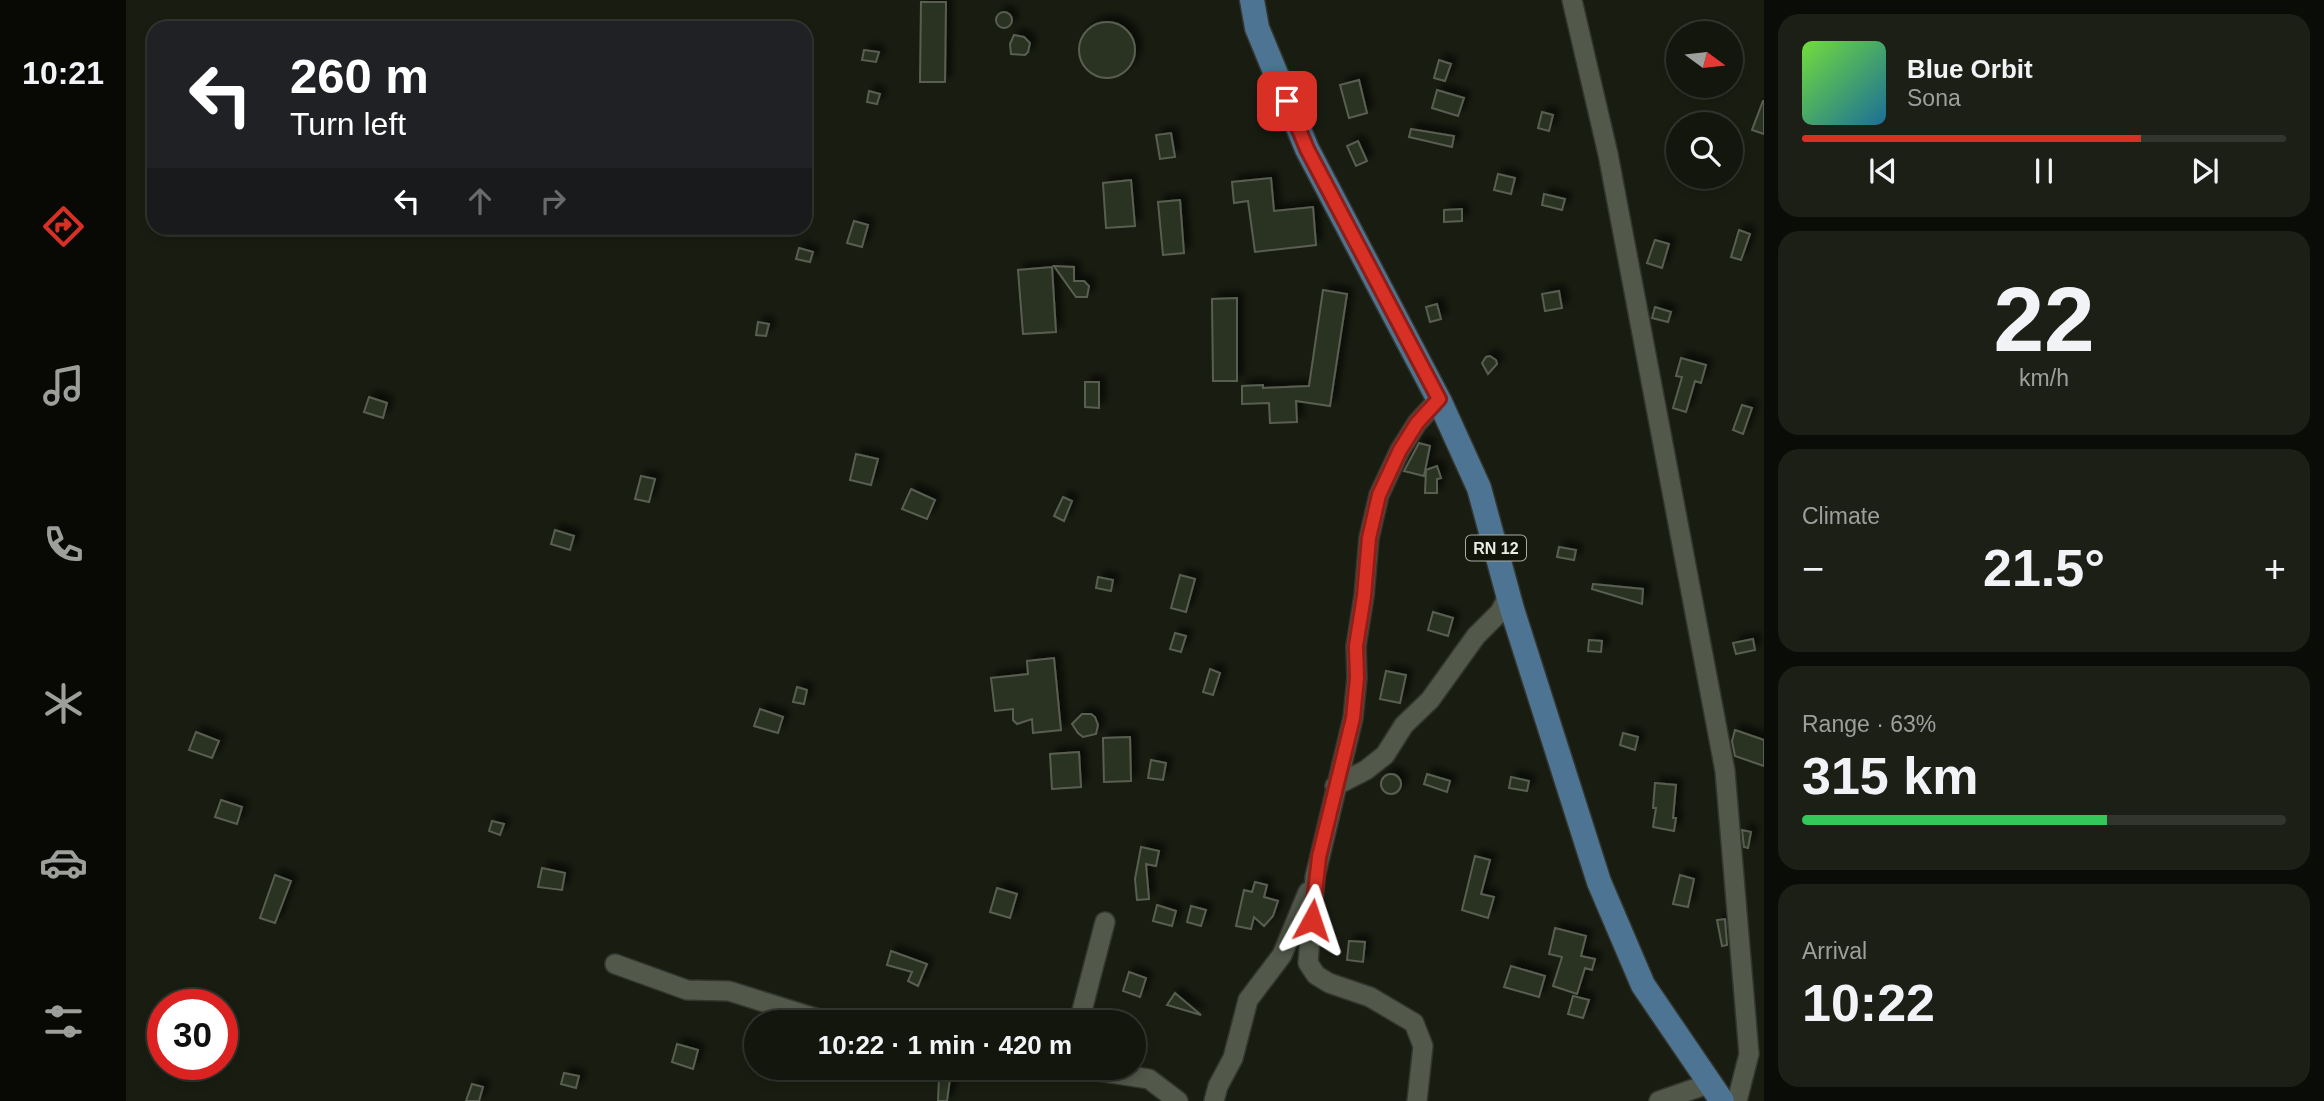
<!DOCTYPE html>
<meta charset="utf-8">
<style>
:root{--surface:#13160d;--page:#1c1f16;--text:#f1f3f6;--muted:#9d9f9d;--line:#32352e;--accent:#d93025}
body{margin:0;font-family:Helvetica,sans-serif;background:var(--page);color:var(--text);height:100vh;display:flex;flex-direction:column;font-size:26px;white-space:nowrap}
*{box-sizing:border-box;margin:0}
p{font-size:23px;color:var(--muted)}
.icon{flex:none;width:38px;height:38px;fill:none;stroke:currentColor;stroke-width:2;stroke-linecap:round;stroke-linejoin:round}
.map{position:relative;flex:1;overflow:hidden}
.drawer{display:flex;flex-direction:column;gap:14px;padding:14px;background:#0a0c07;width:560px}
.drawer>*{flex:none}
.top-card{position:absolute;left:21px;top:21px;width:665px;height:214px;border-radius:21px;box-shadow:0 4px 10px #0003,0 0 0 2px var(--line);background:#202124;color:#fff;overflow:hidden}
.needle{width:46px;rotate:105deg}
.buttons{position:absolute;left:1540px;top:21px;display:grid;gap:14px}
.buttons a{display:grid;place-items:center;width:77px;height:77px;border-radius:50%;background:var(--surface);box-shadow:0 4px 10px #0003,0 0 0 2px var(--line);font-size:35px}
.speed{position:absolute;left:21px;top:989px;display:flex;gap:14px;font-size:35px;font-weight:700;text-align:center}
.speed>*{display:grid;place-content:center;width:91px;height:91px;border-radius:50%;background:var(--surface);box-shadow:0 4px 10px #0003,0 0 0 2px var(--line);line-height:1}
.speed .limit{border:10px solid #d22;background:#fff;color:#111}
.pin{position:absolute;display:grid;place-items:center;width:60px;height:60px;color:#fff;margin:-30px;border-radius:14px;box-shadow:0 4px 10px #0006}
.me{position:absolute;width:77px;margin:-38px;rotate:5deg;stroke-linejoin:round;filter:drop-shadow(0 0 5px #0008)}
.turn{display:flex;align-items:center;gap:24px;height:147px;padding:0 28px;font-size:32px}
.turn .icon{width:91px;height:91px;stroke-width:2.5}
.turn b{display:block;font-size:49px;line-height:60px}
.lanes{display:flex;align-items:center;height:66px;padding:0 28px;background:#0003;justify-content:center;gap:35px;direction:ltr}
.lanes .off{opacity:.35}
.big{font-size:52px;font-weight:600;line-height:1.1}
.drawer .widget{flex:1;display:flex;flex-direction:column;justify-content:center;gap:10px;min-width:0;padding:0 24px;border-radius:21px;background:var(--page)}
.drawer .dial{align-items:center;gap:0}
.dial b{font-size:91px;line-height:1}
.song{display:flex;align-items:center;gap:21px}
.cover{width:84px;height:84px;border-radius:10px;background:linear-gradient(135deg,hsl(100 70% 55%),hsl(200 70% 35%))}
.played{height:7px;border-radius:4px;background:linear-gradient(90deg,var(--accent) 70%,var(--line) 70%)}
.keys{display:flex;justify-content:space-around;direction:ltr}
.heat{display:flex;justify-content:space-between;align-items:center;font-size:38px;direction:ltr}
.charge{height:10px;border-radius:5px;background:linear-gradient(90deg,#34c759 63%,var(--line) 0)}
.trip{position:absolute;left:618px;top:1010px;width:402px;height:70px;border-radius:35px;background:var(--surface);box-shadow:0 4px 10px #0003,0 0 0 2px var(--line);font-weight:600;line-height:70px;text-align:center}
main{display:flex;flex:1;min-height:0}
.tab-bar{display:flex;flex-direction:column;width:126px;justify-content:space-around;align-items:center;background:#080905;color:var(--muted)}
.tab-bar .icon{width:49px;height:49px}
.tab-bar .active{color:var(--accent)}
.tab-bar b{font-size:32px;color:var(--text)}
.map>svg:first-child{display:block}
</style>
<main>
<nav class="tab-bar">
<b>10:21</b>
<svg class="icon active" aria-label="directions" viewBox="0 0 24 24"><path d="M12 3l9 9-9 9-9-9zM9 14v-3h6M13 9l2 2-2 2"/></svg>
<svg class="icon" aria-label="music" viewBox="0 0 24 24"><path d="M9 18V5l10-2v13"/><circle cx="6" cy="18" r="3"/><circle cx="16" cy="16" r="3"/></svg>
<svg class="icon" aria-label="phone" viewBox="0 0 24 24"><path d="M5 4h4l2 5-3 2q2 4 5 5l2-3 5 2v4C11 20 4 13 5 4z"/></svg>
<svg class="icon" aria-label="climate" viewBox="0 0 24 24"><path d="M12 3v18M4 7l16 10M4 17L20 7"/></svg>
<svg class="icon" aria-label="car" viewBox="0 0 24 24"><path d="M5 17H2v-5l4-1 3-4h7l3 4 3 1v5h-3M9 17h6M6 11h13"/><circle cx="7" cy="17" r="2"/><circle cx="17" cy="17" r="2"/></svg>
<svg class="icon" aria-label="filters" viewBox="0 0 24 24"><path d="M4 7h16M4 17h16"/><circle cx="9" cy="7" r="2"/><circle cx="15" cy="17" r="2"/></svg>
</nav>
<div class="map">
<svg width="1638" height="1101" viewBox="0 0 1638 1101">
<defs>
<filter id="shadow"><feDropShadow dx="6" dy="-6" stdDeviation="3.5" flood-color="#0009"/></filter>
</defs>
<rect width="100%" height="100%" fill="#191d11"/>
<path fill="#2b3023" stroke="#595f51" stroke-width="2" filter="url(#shadow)" d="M795 2H820L819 82H794Z
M870 20a8 8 0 1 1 16 0a8 8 0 1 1-16 0Z
M953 50a28 28 0 1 1 56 0a28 28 0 1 1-56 0Z
M888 35 898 37 904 43 902 52 899 55 885 54 884 44Z
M738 50 753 52 750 62 736 60Z
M1313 60 1325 64 1319 81 1308 78Z
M1233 80 1241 113 1223 118 1214 85Z
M1311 90 1338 98 1332 116 1306 108Z
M743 91 754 94 751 104 741 102Z
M1637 101H1638V134L1626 130Z
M1416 112 1427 115 1423 131 1412 128Z
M1285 129 1328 136 1326 147 1283 137Z
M1045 133 1049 157 1034 159 1030 135Z
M1232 141 1241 161 1230 166 1221 146Z
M1372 174 1389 178 1385 194 1368 190Z
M1145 178 1148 211 1187 207 1190 245 1129 252 1122 201 1108 203 1106 182Z
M1005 180 1009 226 980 228 977 183Z
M1418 194 1439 199 1436 210 1416 205Z
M1054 200 1058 253 1037 255 1032 202Z
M1336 209V221L1318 222V210Z
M728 221 742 225 736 247 721 243Z
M1613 230 1624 234 1615 260 1605 257Z
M1529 240 1543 244 1536 268 1521 263Z
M673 248 687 252 684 262 670 259Z
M928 266 948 267V281H958L963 286 961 297H950Z
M926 267 930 332 897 334 892 270Z
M1197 290 1221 294 1204 406 1170 401 1171 422 1144 423 1143 403 1116 404V386L1137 385V388L1183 386Z
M1433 291 1436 308 1419 311 1416 294Z
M1111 298V381H1087L1086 299Z
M1311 304 1315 319 1304 322 1300 307Z
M1529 307 1545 312 1542 322 1526 318Z
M632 322 643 324 640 336 630 335Z
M1364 356 1370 360 1371 364 1362 374 1356 363 1360 357Z
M1555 358 1580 365 1575 383 1569 381 1560 412 1547 408 1556 377 1550 376Z
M959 382H973V408L959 407Z
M243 397 261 403 257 418 238 412Z
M1616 405 1626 408 1617 434 1607 430Z
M1293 443 1304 446 1298 476 1278 471Z
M730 454 752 459 745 485 724 480Z
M1311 466 1315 478 1311 479V493H1299L1300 470Z
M515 476 529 479 523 502 509 499Z
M785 489 809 500 801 519 776 509Z
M937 497 946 501 938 521 928 516Z
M429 530 448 536 444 550 425 544Z
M1433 547 1450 550 1448 560 1431 557Z
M1054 575 1069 579 1060 612 1045 608Z
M972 577 987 580 985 591 970 588Z
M1467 584 1517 589 1516 604 1466 589Z
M1307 612 1327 618 1322 636 1302 630Z
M1049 633 1060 636 1055 652 1044 649Z
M1627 639 1629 650 1610 654 1607 643Z
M1463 640 1476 641 1475 652 1462 651Z
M928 658 935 730 907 733 906 719 891 724 887 720V709L869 711 865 678 902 674 901 661Z
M1084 669 1094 673 1087 695 1077 692Z
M1260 671 1280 675 1274 703 1254 699Z
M671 687 681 690 678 704 667 702Z
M634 709 657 717 652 733 628 726Z
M956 714H965L969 717 972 725 970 734 957 737 952 733 946 724Z
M1609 730 1638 740V766L1609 756 1606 741Z
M70 732 93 741 86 758 63 750Z
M1497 733 1512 737 1509 750 1494 745Z
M1004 737 1005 781 978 782 977 738Z
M953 752 955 787 926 789 924 754Z
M1025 760 1040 763 1037 780 1022 778Z
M1301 774 1324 781 1321 792 1298 784Z
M1255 784a10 10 0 1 1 20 0a10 10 0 1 1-20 0Z
M1385 777 1403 781 1401 791 1383 788Z
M1529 783 1550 785 1547 818H1550L1548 831 1527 827 1530 808H1527Z
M95 800 116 807 111 824 89 817Z
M366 821 378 824 374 835 363 831Z
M1616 830 1625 832 1622 848 1618 847Z
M1015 847 1033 851 1030 866 1020 864 1023 899 1011 900 1009 879Z
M1349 856 1364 860 1355 894 1368 897 1362 918 1336 910Z
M416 868 439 873 436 890 412 887Z
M149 875 165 881 149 923 134 918Z
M1554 875 1568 879 1562 907 1547 904Z
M1129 882 1141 885 1138 897 1152 901 1147 916 1138 926 1128 917 1125 929 1110 926 1118 890 1126 892Z
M871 888 891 894 884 918 864 912Z
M1031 905 1050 911 1046 926 1027 921Z
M1065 906 1080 910 1075 926 1061 922Z
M1599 919 1601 945 1596 946 1591 920Z
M1429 928 1460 936 1455 956 1469 959 1466 970 1459 968 1451 994 1427 986 1436 957 1423 954Z
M1223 941 1239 942 1237 962 1221 960Z
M765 951 801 964 792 986 782 981 786 972 761 965Z
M1385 966 1419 976 1413 997 1378 987Z
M1003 972 1020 978 1014 997 997 991Z
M1049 993 1075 1015 1041 1005Z
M1447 996 1463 1000 1457 1018 1442 1014Z
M551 1044 572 1050 567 1069 546 1062Z
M438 1073 453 1076 450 1088 435 1084Z
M813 1078 824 1079 821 1101H812Z
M346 1084 357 1087 353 1101H340Z"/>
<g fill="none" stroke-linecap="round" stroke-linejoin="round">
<defs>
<path id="minor" d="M1446 0 1482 154 1599 771 1623 1054 1611 1101
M1209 786 1240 770 1259 755 1278 725 1304 700 1350 636 1374 612 1383 595
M489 964 561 990 603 991 702 1022
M953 1022 979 922
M952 1068 1023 1079 1052 1101
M1088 1101 1092 1086 1107 1058 1122 1000 1156 955 1182 892
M1291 1101 1297 1046 1288 1023 1244 997 1203 983 1190 975 1182 963 1189 877 1227 718 1231 678 1230 646 1238 596 1243 538 1253 495 1274 450 1291 423 1313 399
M1533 1101 1585 1083"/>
<path id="major" d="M1126 0 1131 28 1181 149 1314 402 1353 488 1386 609 1473 882 1517 985 1596 1101"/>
</defs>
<use href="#minor" stroke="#33352e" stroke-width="22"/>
<use href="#major" stroke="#33352e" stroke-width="27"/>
<use href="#minor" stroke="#52584a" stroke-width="19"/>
<use href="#major" stroke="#4d7493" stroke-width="24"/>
</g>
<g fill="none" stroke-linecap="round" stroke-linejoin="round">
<defs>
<path id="route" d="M1161 101 1181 149 1313 399 1291 423 1274 450 1253 495 1243 538 1238 596 1230 646 1231 678 1227 718 1193 857 1186 920"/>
</defs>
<use href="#route" stroke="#8d1f18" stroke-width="18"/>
<use href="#route" stroke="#d93025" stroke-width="12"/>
</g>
<g text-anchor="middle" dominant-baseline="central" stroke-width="7" stroke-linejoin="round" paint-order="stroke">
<rect fill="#101409" stroke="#a8aba2" stroke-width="2" x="1340" y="535.5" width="60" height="25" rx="5"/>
<g font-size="16" font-weight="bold" fill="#e9ece4">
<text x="1370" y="548">RN 12</text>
</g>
</g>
</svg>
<div class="buttons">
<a><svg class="needle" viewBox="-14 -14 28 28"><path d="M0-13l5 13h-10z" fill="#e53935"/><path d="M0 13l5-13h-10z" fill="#9d9f9d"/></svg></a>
<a><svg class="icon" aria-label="search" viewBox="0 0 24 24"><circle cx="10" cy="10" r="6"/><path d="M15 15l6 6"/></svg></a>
</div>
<div class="speed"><div class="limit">30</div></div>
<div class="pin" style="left:1161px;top:101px;background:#d93025"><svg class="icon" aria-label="arrive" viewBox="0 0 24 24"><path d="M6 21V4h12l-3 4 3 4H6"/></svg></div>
<svg class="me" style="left:1186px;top:920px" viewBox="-20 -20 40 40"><path d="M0-17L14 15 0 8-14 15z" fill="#d93025" stroke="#fff" stroke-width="4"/></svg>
<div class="trip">10:22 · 1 min · 420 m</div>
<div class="top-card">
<div class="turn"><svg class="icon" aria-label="left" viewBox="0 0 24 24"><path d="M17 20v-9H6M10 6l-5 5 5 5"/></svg><div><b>260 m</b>Turn left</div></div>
<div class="lanes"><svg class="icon" aria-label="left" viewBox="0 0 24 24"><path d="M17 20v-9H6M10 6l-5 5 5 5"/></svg><svg class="icon off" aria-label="ahead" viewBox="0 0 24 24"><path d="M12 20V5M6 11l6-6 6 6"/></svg><svg class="icon off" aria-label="right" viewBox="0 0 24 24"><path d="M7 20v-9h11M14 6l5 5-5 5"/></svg></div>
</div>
</div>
<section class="drawer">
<div class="widget">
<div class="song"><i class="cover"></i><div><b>Blue Orbit</b><p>Sona</p></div></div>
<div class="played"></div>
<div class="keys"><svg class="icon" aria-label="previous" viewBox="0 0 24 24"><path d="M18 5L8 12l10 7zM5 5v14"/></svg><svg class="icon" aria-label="pause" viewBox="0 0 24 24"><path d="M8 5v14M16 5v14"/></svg><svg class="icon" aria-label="next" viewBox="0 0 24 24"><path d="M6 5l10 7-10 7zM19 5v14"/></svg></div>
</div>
<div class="widget dial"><b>22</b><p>km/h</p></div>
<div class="widget"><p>Climate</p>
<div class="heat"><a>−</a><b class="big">21.5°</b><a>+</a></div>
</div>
<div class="widget"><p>Range · 63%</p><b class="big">315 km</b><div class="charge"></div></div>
<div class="widget"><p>Arrival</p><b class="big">10:22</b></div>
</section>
</main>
